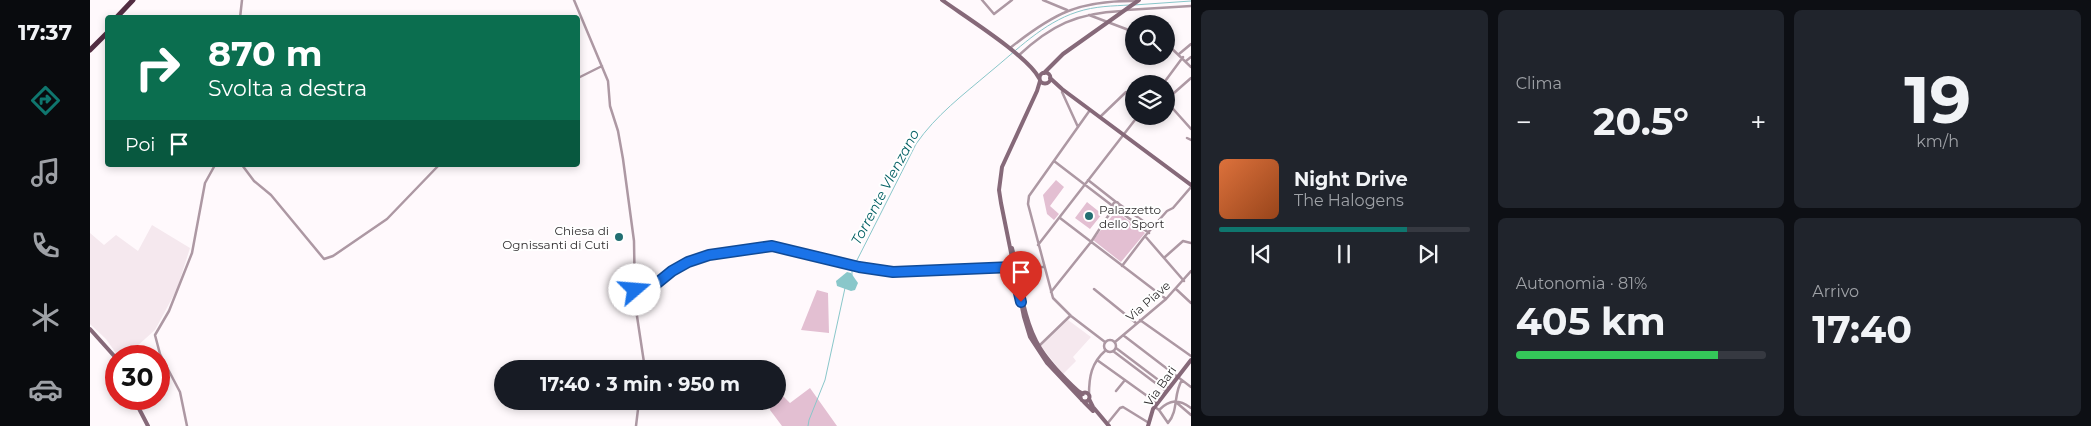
<!DOCTYPE html>
<html lang="it">
<meta charset="utf-8">
<style>
:root{--surface:#171b24;--page:#20242c;--text:#f1f3f6;--muted:#9ea1a6;--line:#363941;--accent:#0f766e}
body{margin:0;font-family:Montserrat,sans-serif;background:var(--page);color:var(--text);height:100vh;display:flex;flex-direction:column;font-size:19px;white-space:nowrap}
*{box-sizing:border-box;margin:0}
p{font-size:16px;color:var(--muted)}
.icon{flex:none;width:28px;height:28px;fill:none;stroke:currentColor;stroke-width:2;stroke-linecap:round;stroke-linejoin:round}
.map{position:relative;flex:1;overflow:hidden}
.drawer{display:flex;flex-direction:column;gap:10px;padding:10px;background:#0d0f14;width:900px}
.drawer>*{flex:none}
.guide{position:absolute;left:15px;top:15px;width:475px;height:152px;border-radius:5px;box-shadow:0 2px 8px #0003;background:#0b6e4f;color:#fff;overflow:hidden}
.fabs{position:absolute;left:1035px;top:15px;display:grid;gap:10px}
.fabs a{display:grid;place-items:center;width:50px;height:50px;border-radius:50%;background:var(--surface);box-shadow:0 2px 8px #0003;font-size:25px}
.speed{position:absolute;left:15px;top:345px;display:flex;gap:10px;font-size:25px;font-weight:700;text-align:center}
.speed>*{display:grid;place-content:center;width:65px;height:65px;border-radius:50%;background:var(--surface);box-shadow:0 2px 8px #0003;line-height:1}
.speed .limit{border:8px solid #d22;background:#fff;color:#111}
.pin{position:absolute;display:grid;place-items:center;width:42px;height:42px;color:#fff;margin:-51px -21px;border-radius:50% 50% 50% 0;rotate:-45deg;box-shadow:0 0 5px #0007}
.pin .icon{rotate:45deg}
.me{position:absolute;width:55px;margin:-28px;rotate:72deg;stroke-linejoin:round;filter:drop-shadow(0 0 4px #0008)}
.turn{display:flex;align-items:center;gap:18px;height:105px;padding:0 20px;font-size:22px}
.turn .icon{width:65px;height:65px;stroke-width:2.5}
.turn b{display:block;font-size:35px;line-height:42px}
.then{display:flex;align-items:center;height:48px;padding:0 20px;background:#0003;gap:10px;font-size:19px}
.big{font-size:38px;font-weight:700;line-height:1.1}
.drawer .widget{flex:1;display:flex;flex-direction:column;justify-content:center;gap:8px;min-width:0;padding:0 18px;border-radius:8px;background:var(--page)}
.drawer .dial{align-items:center;gap:0}
.dial b{font-size:65px;line-height:1}
.song{display:flex;align-items:center;gap:15px}
.cover{width:60px;height:60px;border-radius:8px;background:linear-gradient(135deg,hsl(20 70% 55%),hsl(20 70% 35%))}
.played{height:5px;border-radius:2px;background:linear-gradient(90deg,var(--accent) 75%,var(--line) 75%)}
.keys{display:flex;justify-content:space-around;direction:ltr}
.heat{display:flex;justify-content:space-between;align-items:center;font-size:28px;direction:ltr}
.charge{height:8px;border-radius:4px;background:linear-gradient(90deg,#34c759 81%,var(--line) 0)}
.drawer .tiles{flex:1;display:grid;gap:10px;grid-template-columns:repeat(3,1fr)}
.widget:first-child{grid-row:span 2}
.trip{position:absolute;left:404px;top:360px;width:292px;height:50px;border-radius:25px;background:var(--surface);box-shadow:0 2px 8px #0003;font-weight:700;line-height:50px;text-align:center}
main{display:flex;flex:1;min-height:0}
.menu{display:flex;flex-direction:column;width:90px;justify-content:space-around;align-items:center;background:#090b0e;color:var(--muted)}
.menu .icon{width:35px;height:35px}
.menu .on{color:var(--accent)}
.menu b{font-size:22px;color:var(--text)}
.map>svg:first-child{display:block}
</style>
<main>
<nav class="menu">
<b>17:37</b>
<svg class="icon on" aria-label="directions" viewBox="0 0 24 24"><path d="M12 3l9 9-9 9-9-9zM9 14v-3h6M13 9l2 2-2 2"/></svg>
<svg class="icon" aria-label="music" viewBox="0 0 24 24"><path d="M9 18V5l10-2v13"/><circle cx="6" cy="18" r="3"/><circle cx="16" cy="16" r="3"/></svg>
<svg class="icon" aria-label="phone" viewBox="0 0 24 24"><path d="M5 4h4l2 5-3 2q2 4 5 5l2-3 5 2v4C11 20 4 13 5 4z"/></svg>
<svg class="icon" aria-label="climate" viewBox="0 0 24 24"><path d="M12 3v18M4 7l16 10M4 17L20 7"/></svg>
<svg class="icon" aria-label="car" viewBox="0 0 24 24"><path d="M5 17H2v-5l4-1 3-4h7l3 4 3 1v5h-3M9 17h6M6 11h13"/><circle cx="7" cy="17" r="2"/><circle cx="17" cy="17" r="2"/></svg>
</nav>
<div class="map">
<svg width="1101" height="426" viewBox="0 0 1101 426">
<rect width="100%" height="100%" fill="#fff9fc"/>
<path fill="#f5e8ee" d="M62 225 100 248 87 289 65 330 36 356H28L16 339 0 324V233L14 245 26 235 48 251Z
M978 320 1001 337 983 357 986 361 973 374 951 346Z"/>
<path fill="#e3bfd2" d="M966 180 974 187 960 206 969 214 964 220 957 214 953 195Z
M997 202 1012 214 1000 229 985 218Z
M1026 211 1055 233 1031 262 1003 240Z
M727 290 738 293 739 333 711 330Z
M720 388 747 426H692L680 410 681 401H688L689 392 700 403Z"/>
<path fill="#89c7ca" d="M757 272 761 273 768 283 765 290 761 291 747 286 746 281Z"/>
<g fill="none" stroke-linecap="round" stroke-linejoin="round">
<path stroke="#89c7ca" stroke-width="1" d="M1044 5 1101 1
M762 276V270L826 144C846 115 873 95 900 72 927 50 953 23 987 12 1005 6 1023 6 1040 5
M718 426 719 420 735 380 755 288"/>
<path stroke="#ad98a3" stroke-width="2.5" d="M484 0 518 81 520 106 528 131 533 159 544 241 545 303 555 369
M892 0 904 14 922 0
M953 0 977 10
M1036 10 1101 6
M999 15 1044 32
M150 18 152 0
M1076 43 1101 67
M920 48C964 13 989 0 1047 1
M1089 54 1101 44
M928 56C961 25 987 13 1032 11
M1096 61 1101 57
M488 78 512 66
M1073 84 1093 57
M973 90 972 92 988 127
M1076 100 1101 78
M1076 101 1101 129
M1000 110 939 196 938 204 963 298 981 316 1015 342
M1010 117 1036 92 1044 98
M1097 138 1101 140
M964 161 1024 207
M152 165 164 181 181 195 234 259 243 256 297 219 349 165
M998 180 1026 202
M1023 205a3 3 0 1 1 6 0a3 3 0 1 1-6 0Z
M1029 204 1063 228
M1025 208 1059 233
M970 218 1076 299
M1055 236 1094 281
M948 245 1048 116
M1075 257 1093 241 1101 243
M1032 266 1055 236 1077 211 1083 208 1101 187
M927 267H954
M545 275 559 285
M1004 289 1046 323
M1086 289 1101 303
M545 290 567 284 583 271 598 262 619 255 682 246 769 267 803 272 923 267
M961 292 1001 242 1024 207
M1050 320 1101 356
M1033 335 1101 387
M1014 346a6 6 0 1 1 12 0a6 6 0 1 1-12 0Z
M1025 342 1076 299 1101 271
M949 346 980 316
M1026 348 1079 388
M1023 351 1076 391
M1007 360 1067 403
M1026 391 1035 380
M999 395C999 377 1001 363 1016 350
M1087 403 1101 415
M1065 407 1069 410C1080 399 1089 399 1101 408
M1069 410 1078 423C1089 410 1083 394 1092 380
M1017 424 1030 408 1033 407 1059 423
M97 426 90 392 70 354 65 335 79 311 102 253 115 183 125 165
M546 426 549 401"/>
<path stroke="#866979" stroke-width="4" d="M852 0C874 16 938 56 949 78
M949.5 78a5.5 5.5 0 1 1 11 0a5.5 5.5 0 1 1-11 0Z
M954 73 973 54 1049 0
M960 78 972 89 1101 185
M950 81 947 91 912 167 909 190 911 203 934 317 940 337 957 363 991 399
M922 248C930 280 932 319 950 348 960 364 974 378 988 391L993 394
M0 329 26 358
M990.5 397a4.5 4.5 0 1 1 9 0a4.5 4.5 0 1 1-9 0Z
M44 399 58 426
M999 399 1003 407 1019 426
M994 402 1003 411
M1058 426 1063 409 1101 360"/>
<path stroke="#522d42" stroke-width="5" d="M26 18 43 0
M0 50 18 32"/>
</g>
<g fill="none" stroke-linecap="round" stroke-linejoin="round">
<defs>
<path id="route" d="M545 290 566 284 582 271 598 262 619 255 682 246 769 267 803 272 923 267 931 302"/>
</defs>
<use href="#route" stroke="#114b97" stroke-width="12"/>
<use href="#route" stroke="#1a73e8" stroke-width="9"/>
</g>
<g fill="#226e72" stroke="#fff" stroke-width="2">
<circle cx="999" cy="216" r="5"/>
<circle cx="529" cy="237" r="5"/>
</g>
<g text-anchor="middle" dominant-baseline="central" stroke-width="4" stroke-linejoin="round" paint-order="stroke">
<g font-size="12" fill="#302e2f" stroke="#fff" text-anchor="start">
<text x="1009" y="209">Palazzetto<tspan x="1009" dy="14">dello Sport</tspan></text>
<text x="519" y="230" text-anchor="end">Chiesa di<tspan x="519" dy="14">Ognissanti di Cuti</tspan></text>
</g>
<g font-size="12" fill="#302e2f" stroke="#fff">
<text transform="translate(1058 301) rotate(-41)">Via Piave</text>
<text transform="translate(1070 386) rotate(-55)">Via Bari</text>
</g>
<g font-size="14" font-style="italic" fill="#005e62" stroke="#fff">
<text transform="translate(795 187) rotate(-62)">Torrente Vlenzano</text>
</g>
</g>
</svg>
<div class="fabs">
<a><svg class="icon" aria-label="search" viewBox="0 0 24 24"><circle cx="10" cy="10" r="6"/><path d="M15 15l6 6"/></svg></a>
<a><svg class="icon" aria-label="layers" viewBox="0 0 24 24"><path d="M12 4l9 5-9 5-9-5zM3 14l9 5 9-5"/></svg></a>
</div>
<div class="speed"><div class="limit">30</div></div>
<div class="pin" style="left:931px;top:302px;background:#d93025"><svg class="icon" aria-label="arrive" viewBox="0 0 24 24"><path d="M6 21V4h12l-3 4 3 4H6"/></svg></div>
<svg class="me" style="left:545px;top:290px" viewBox="-20 -20 40 40"><circle r="19" fill="#fff"/><path d="M0-13L10 11 0 6-10 11z" fill="#1a73e8"/></svg>
<div class="trip">17:40 · 3 min · 950 m</div>
<div class="guide">
<div class="turn"><svg class="icon" aria-label="right" viewBox="0 0 24 24"><path d="M7 20v-9h11M14 6l5 5-5 5"/></svg><div><b>870 m</b>Svolta a destra</div></div>
<div class="then">Poi<svg class="icon" aria-label="arrive" viewBox="0 0 24 24"><path d="M6 21V4h12l-3 4 3 4H6"/></svg></div>
</div>
</div>
<section class="drawer">
<div class="tiles">
<div class="widget">
<div class="song"><i class="cover"></i><div><b>Night Drive</b><p>The Halogens</p></div></div>
<div class="played"></div>
<div class="keys"><svg class="icon" aria-label="previous" viewBox="0 0 24 24"><path d="M18 5L8 12l10 7zM5 5v14"/></svg><svg class="icon" aria-label="pause" viewBox="0 0 24 24"><path d="M8 5v14M16 5v14"/></svg><svg class="icon" aria-label="next" viewBox="0 0 24 24"><path d="M6 5l10 7-10 7zM19 5v14"/></svg></div>
</div>
<div class="widget"><p>Clima</p>
<div class="heat"><a>−</a><b class="big">20.5°</b><a>+</a></div>
</div>
<div class="widget dial"><b>19</b><p>km/h</p></div>
<div class="widget"><p>Autonomia · 81%</p><b class="big">405 km</b><div class="charge"></div></div>
<div class="widget"><p>Arrivo</p><b class="big">17:40</b></div>
</div>
</section>
</main>
